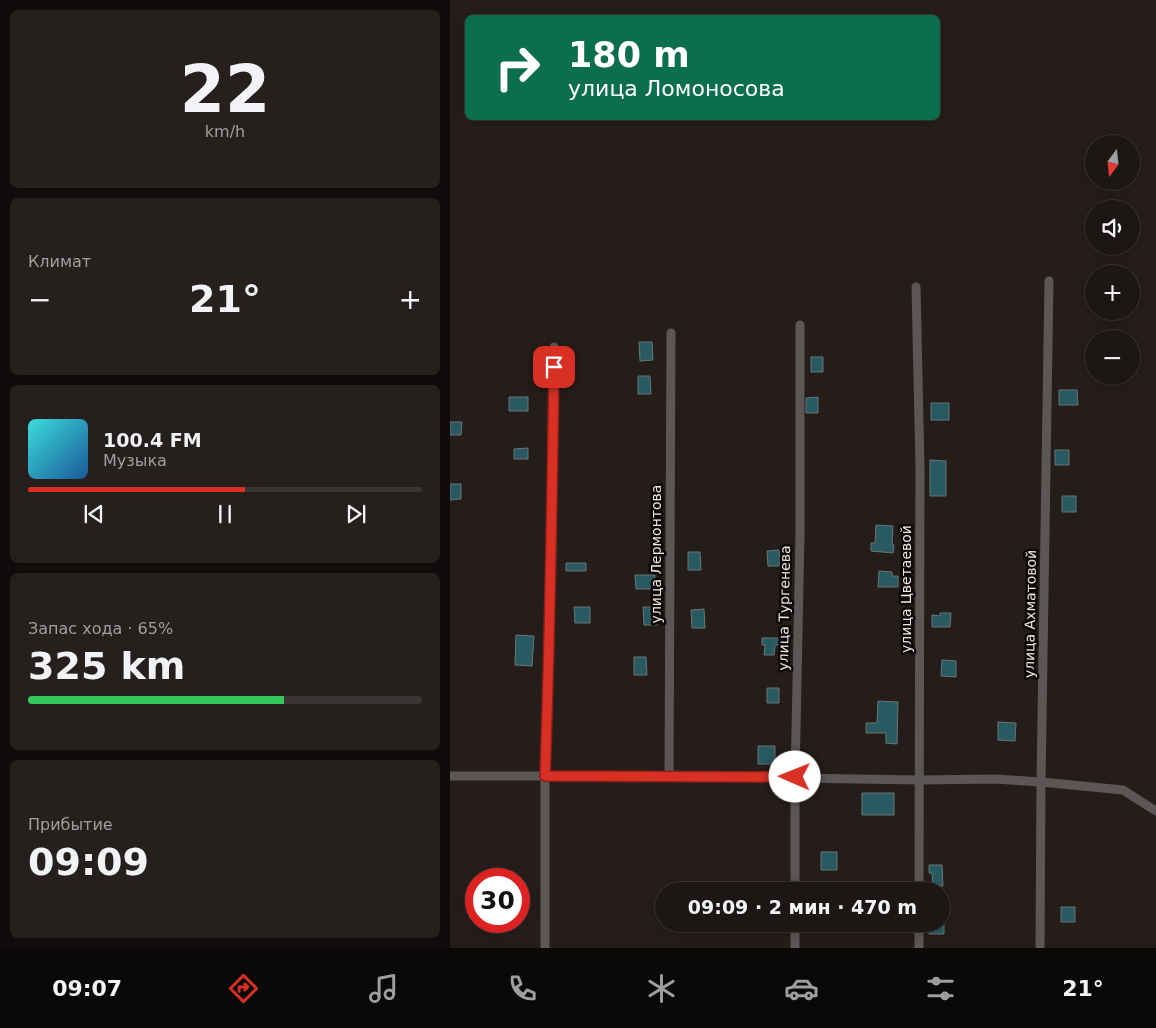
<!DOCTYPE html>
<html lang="ru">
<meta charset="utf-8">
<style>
:root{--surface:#1c1614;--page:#251f1d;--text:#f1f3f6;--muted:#a09fa0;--line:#3a3534;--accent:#d93025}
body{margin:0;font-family:"DejaVu Sans",sans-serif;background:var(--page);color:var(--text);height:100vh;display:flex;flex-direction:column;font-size:19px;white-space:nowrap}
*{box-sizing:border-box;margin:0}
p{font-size:16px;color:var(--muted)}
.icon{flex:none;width:28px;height:28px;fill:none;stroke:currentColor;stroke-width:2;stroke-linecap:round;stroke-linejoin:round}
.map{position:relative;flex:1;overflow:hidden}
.sheet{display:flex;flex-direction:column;gap:10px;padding:10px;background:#0f0c0b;width:450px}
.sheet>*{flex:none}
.guide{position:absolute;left:15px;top:15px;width:475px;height:105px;border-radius:8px;box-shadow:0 2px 12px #0003,0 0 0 1px var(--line);background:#0b6e4f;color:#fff;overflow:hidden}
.needle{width:32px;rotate:195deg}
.buttons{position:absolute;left:635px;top:135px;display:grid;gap:10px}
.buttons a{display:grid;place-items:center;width:55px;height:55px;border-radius:50%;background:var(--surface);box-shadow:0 2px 12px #0003,0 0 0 1px var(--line);font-size:25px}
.speed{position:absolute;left:15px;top:868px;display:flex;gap:10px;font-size:25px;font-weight:700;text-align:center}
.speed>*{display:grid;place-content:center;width:65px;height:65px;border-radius:50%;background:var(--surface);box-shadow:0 2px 12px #0003,0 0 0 1px var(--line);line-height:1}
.speed .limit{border:8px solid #d22;background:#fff;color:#111}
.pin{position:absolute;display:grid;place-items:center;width:42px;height:42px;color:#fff;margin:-21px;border-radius:10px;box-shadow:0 2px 8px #0006}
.me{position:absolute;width:55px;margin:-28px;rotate:271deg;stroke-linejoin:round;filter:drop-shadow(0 0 4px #0008)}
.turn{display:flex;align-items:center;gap:18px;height:105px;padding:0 20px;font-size:22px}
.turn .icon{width:65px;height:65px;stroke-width:2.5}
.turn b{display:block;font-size:35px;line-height:42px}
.big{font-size:38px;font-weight:700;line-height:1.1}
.sheet .card{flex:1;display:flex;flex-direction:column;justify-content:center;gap:8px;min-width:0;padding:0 18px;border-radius:8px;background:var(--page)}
.sheet .dial{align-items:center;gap:0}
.dial b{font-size:65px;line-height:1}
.song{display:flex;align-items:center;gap:15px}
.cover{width:60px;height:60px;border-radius:8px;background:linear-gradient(135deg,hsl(180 70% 55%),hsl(210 70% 35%))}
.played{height:5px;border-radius:2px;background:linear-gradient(90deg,var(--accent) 55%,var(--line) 55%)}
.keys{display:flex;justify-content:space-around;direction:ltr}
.heat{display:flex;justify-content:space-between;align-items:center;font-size:28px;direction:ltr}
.charge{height:8px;border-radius:4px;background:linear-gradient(90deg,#34c759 65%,var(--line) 0)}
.trip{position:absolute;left:205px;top:882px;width:295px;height:50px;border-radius:25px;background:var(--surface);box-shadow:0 2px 12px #0003,0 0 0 1px var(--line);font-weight:700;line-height:50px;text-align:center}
.tab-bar{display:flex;height:80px;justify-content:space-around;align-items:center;background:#0b0908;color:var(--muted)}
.tab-bar .icon{width:35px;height:35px}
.tab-bar .on{color:var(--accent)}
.tab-bar b{font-size:22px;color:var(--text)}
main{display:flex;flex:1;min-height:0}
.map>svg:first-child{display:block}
</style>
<main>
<section class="sheet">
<div class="card dial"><b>22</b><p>km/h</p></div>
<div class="card"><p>Климат</p>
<div class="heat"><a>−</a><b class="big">21°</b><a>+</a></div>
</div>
<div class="card">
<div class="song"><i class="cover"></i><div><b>100.4 FM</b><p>Музыка</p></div></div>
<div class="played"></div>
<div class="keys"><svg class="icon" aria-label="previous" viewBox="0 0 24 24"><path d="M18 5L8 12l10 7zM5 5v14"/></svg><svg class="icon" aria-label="pause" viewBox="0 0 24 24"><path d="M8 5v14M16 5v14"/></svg><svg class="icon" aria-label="next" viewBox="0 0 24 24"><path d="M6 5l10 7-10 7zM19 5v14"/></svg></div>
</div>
<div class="card"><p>Запас хода · 65%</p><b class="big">325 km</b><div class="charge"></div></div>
<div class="card"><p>Прибытие</p><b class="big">09:09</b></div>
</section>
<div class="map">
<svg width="706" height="948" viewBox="0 0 706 948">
<rect width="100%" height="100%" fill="#251d1a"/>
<path fill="#295a61" stroke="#6a7576" d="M189 342H202L203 360 190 361Z
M361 357H373V372H361Z
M188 376H200L201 394H188Z
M609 390H627L628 405H609Z
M59 397H78V411H59Z
M368 397V413H356V398Z
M481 403H499V420H481Z
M0 422H12L11 435H0Z
M78 448V459H64V449Z
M605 450H619V465H605Z
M480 460 496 461V496H480Z
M0 484H11V499L0 500Z
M612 496H626V512H612Z
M426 525 443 526 442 545H444L443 553 421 551V543H425Z
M329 550 330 566H318L317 551Z
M238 552H250L251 570H238Z
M116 563H136V571H116Z
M429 571 442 572V576H448V587H428Z
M185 575H205V589H186Z
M124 607H140V623H125Z
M193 607H206L207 625H194Z
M254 609 255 628H242L241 610Z
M490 613H501L500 627H482V615L490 616Z
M66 635 84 636 82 666 65 665Z
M312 638H333V645H325L324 655H314L315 645H312Z
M184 657H196L197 675H184Z
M492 660 506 661V677L491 676Z
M317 688H329V703H317Z
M428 701 448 702 447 744 436 743V733H416V723H427Z
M548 722 566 723 565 741 548 740Z
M308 746H325V764H308Z
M412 793H444V815H412Z
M371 852H387V870H371Z
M479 865H492L493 886H483L482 873H479Z
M611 907H625V922H611Z
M480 924H494V934H479Z"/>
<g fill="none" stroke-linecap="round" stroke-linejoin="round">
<path stroke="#5b5756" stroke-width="9" d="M466 287 470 468 469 891
M0 776H219L469 780 545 779 591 782 673 790 706 811
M219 776 221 333
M345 891V777L350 536V325
M469 924V948
M95 948V776L99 677 101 562 104 347
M345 948V924
M590 948 591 782 599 281"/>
</g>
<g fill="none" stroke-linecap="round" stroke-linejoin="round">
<defs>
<path id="route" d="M104 367C102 503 100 639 95 776L345 777"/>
</defs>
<use href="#route" stroke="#8d1f18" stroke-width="12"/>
<use href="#route" stroke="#d93025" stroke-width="9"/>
</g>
<g text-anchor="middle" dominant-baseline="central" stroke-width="5" stroke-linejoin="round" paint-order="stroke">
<g font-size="14" fill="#ede7e5" stroke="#0b0807">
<text transform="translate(206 554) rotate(-90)">улица Лермонтова</text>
<text transform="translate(456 589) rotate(-90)">улица Цветаевой</text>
<text transform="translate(334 608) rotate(-89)">улица Тургенева</text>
<text transform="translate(580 614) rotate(-89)">улица Ахматовой</text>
</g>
</g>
</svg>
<div class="buttons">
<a><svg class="needle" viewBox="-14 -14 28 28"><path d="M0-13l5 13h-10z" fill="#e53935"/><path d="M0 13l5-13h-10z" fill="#a09fa0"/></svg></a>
<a><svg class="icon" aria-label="sound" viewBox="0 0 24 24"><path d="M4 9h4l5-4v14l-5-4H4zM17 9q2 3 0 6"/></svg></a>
<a>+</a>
<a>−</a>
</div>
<div class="speed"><div class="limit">30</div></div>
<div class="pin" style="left:104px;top:367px;background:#d93025"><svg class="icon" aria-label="arrive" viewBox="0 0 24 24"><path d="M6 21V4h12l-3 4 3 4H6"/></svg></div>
<svg class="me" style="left:345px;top:777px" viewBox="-20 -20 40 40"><circle r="19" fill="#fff"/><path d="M0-13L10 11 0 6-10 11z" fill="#d93025"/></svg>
<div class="trip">09:09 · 2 мин · 470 m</div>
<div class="guide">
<div class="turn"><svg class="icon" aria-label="right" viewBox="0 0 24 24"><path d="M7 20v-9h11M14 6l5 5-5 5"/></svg><div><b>180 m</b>улица Ломоносова</div></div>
</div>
</div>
</main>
<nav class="tab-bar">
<b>09:07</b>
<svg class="icon on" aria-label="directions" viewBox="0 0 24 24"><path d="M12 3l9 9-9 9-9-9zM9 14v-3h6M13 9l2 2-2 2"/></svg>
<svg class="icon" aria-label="music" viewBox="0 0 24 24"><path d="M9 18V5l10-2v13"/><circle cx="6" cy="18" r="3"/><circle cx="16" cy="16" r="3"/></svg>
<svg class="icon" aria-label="phone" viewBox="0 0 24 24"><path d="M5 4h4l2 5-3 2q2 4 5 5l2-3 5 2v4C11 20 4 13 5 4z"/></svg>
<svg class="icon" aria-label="climate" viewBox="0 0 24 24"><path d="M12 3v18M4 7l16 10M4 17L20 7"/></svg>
<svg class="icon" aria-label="car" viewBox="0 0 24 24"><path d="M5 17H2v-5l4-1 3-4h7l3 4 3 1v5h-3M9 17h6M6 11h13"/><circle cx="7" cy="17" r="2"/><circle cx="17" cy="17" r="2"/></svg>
<svg class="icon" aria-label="filters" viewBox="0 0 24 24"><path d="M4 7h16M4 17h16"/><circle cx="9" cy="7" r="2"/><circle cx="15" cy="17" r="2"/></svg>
<b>21°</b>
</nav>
